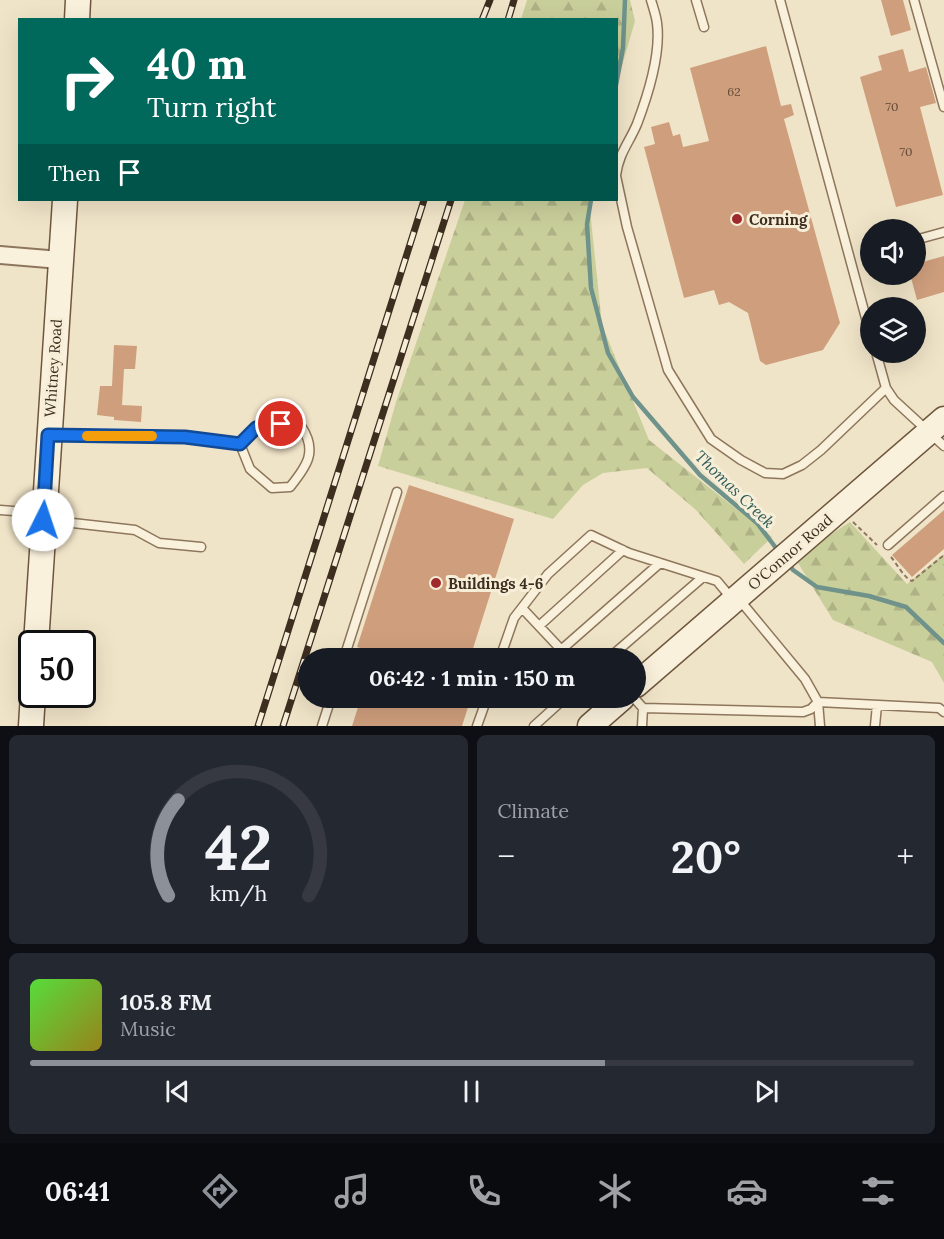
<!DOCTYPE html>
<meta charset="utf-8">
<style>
:root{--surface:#171b24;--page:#242831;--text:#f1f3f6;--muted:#9ea1a6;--line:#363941;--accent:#8c9099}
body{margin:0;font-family:Lora,serif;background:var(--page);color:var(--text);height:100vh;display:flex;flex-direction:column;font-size:22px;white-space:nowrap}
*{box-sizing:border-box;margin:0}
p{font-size:20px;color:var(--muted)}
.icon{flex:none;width:33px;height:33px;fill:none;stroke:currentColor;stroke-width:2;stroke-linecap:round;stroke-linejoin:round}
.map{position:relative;height:726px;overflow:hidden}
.drawer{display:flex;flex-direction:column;gap:9px;padding:9px;background:#0d0f14;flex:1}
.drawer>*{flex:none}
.hud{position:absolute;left:18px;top:18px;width:600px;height:183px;border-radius:0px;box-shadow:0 6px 24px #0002;background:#00695c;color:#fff;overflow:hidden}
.tools{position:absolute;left:860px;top:219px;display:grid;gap:12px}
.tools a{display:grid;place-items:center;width:66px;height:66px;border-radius:50%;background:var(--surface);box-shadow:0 6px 24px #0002;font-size:30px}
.speed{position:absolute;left:18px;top:630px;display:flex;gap:12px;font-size:30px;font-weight:700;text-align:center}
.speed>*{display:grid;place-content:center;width:78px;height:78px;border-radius:50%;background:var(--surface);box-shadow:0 6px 24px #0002;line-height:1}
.speed .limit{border:3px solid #111;border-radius:9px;background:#fff;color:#111}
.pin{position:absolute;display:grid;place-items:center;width:51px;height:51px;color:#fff;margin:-26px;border:3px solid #fff;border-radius:50%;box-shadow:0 2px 6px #0007}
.me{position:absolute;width:66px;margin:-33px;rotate:4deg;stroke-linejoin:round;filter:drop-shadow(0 0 4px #0008)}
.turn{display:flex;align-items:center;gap:21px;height:126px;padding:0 30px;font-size:27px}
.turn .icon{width:78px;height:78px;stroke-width:2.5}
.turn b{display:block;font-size:42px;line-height:51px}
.then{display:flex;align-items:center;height:57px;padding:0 30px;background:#0003;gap:12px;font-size:22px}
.big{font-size:45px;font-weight:800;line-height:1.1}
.drawer .widget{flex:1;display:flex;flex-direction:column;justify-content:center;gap:9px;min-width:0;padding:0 21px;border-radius:9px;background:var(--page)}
.drawer .dial{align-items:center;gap:0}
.dial svg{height:156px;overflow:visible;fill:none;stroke:var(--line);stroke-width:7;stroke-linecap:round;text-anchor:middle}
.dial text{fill:var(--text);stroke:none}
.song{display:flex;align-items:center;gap:18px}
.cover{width:72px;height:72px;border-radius:9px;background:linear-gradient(135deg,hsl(110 70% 55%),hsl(50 70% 35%))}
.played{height:6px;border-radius:3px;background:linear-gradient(90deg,var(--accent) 65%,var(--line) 65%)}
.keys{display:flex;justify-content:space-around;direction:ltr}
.heat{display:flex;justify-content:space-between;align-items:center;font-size:33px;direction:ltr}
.drawer .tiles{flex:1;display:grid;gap:9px;grid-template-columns:1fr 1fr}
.widget:last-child{grid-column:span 2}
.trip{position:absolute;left:298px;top:648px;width:348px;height:60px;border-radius:30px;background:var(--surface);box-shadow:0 6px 24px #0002;font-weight:800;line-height:60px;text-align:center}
.menu{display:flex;height:96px;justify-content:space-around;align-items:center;background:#090b0e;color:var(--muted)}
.menu .icon{width:42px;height:42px}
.menu .active{color:var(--accent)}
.menu b{font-size:27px;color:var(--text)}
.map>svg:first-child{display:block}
</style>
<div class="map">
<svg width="944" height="726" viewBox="0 0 944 726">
<defs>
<pattern id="forest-firs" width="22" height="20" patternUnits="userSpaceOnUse" patternTransform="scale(1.5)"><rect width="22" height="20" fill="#c9cf9b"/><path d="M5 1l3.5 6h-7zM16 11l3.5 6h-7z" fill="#aeb285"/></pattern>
</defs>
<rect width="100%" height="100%" fill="#f0e4c8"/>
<path fill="url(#forest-firs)" d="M527 0H630L635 21 617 83 616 20 521 19Z
M465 200H589L602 325 649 440 772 537 744 564 696 510 647 468 603 473 583 485 553 519 378 466 396 402Z
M850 522 907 584 944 554V683L932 662 833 620 798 563 828 536Z"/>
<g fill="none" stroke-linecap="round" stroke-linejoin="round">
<path stroke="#6f938a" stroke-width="4.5" d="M616 85 623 48 625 0
M591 200 587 224 591 288 608 353 633 397 700 475 757 523 779 552
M788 563 793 570 817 587 869 596 906 607 944 643"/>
</g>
<path fill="#cf9f7d" d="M881 0H903L911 30 891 36Z
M766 46 781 106 791 104 794 115 784 119 840 323 823 350 766 365 760 361 748 313 729 302 719 305 714 290 684 298 644 147 655 144 651 127 669 122 673 136 680 134 683 147 709 141 690 68Z
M903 49 909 72 926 67 936 103 920 107 943 195 896 207 860 77 882 70 878 56Z
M944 256V292L917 300 910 274H915V264Z
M114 345 137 346 135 369H124L122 405 142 406 141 422 114 420V417L97 415 100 386H112Z
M409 485 514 519 470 658H373L375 653 357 647Z
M944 510V549L912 577 892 555Z
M361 698H471L462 726H352Z"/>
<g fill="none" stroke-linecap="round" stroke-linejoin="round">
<defs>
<path id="lane" d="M696 0 704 27
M780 0 870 333
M914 0 944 107
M616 175C619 153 629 143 637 124 648 95 661 53 657 23 656 15 653 7 651 0
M616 176 627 227 668 370 711 439 741 460 765 473 783 474 802 465 821 450 886 388
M915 240 944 232
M876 352 886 388 894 400 944 446
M51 435 185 437 240 444 250 469 272 488 290 487C307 466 318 451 301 426L281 424 256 428 240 444
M0 510 41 513
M46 520 135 530 159 543 201 547
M888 545 944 496
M738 598 805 679 818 702 820 726
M522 608 569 658
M539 626 623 550
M561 650 660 563
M344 658 397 492
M500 658 514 618 548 574 591 535 629 553 717 581 732 599
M609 658 703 577
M634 698 643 708 803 712 811 709 818 702 939 708 944 712
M322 726 331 698
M477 726 487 698
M534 726 565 698
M642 726 643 708
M875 726 877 705"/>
<path id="street" d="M0 255 60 260"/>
<path id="secondary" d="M77 20 78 0
M36 644 65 200
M636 685 944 419
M31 726 33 694
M590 726 622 698"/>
</defs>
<use href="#lane" stroke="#8d765c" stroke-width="11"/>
<use href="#street" stroke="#8d765c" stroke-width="20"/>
<use href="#secondary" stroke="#6f573f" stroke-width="27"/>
<path stroke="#8d765c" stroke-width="2" stroke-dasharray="4.5 3" stroke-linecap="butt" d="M853 522 877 545
M891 557C897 564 904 578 912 581L944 555"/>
<use href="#lane" stroke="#faf1dc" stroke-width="8"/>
<use href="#street" stroke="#faf1dc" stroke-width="16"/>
<use href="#secondary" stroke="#faf1dc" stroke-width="24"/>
<defs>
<path id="rail" d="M482 20 490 0
M508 20 514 0
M258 726 424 200
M283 726 451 200"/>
</defs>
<use href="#rail" stroke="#3d2e20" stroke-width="7"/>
<use href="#rail" stroke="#f7eed8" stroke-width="4.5" stroke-dasharray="14" stroke-linecap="butt"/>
</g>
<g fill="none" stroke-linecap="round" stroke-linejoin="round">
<defs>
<path id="route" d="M43 520 48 435 185 437 240 444 256 428 281 424"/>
</defs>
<use href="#route" stroke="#114b97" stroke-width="15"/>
<use href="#route" stroke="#1a73e8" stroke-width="10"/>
<path stroke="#f59e0b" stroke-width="10" d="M87 436H152"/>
</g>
<g fill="#9e2a2b" stroke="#f7eed8" stroke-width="2">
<circle cx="737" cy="219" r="6"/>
<circle cx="436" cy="583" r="6"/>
</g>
<g text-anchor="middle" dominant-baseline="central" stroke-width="6" stroke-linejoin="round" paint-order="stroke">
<g font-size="12" fill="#624a37">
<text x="734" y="91">62</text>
<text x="892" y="106">70</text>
<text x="906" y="151">70</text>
</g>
<g font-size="15" font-weight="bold" fill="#3d2e20" stroke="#f7eed8" text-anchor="start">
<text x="749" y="219">Corning</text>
<text x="448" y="583">Buildings 4-6</text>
</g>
<g font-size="15" fill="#3d2e20" stroke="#f7eed8">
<text transform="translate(53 368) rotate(-86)">Whitney Road</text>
<text transform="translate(790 552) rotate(-41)">O'Connor Road</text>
</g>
<g font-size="16" font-style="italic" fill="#2f5d5a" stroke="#f7eed8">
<text transform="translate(735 489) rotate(44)">Thomas Creek</text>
</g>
</g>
</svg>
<div class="tools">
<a><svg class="icon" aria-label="sound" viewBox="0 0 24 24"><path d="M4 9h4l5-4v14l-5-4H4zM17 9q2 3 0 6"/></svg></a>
<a><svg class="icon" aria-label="layers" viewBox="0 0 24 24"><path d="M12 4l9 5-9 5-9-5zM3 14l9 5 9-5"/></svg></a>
</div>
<div class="speed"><div class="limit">50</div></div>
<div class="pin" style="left:281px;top:424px;background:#d93025"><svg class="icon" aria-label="arrive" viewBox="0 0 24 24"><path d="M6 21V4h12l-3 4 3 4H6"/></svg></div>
<svg class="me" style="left:43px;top:520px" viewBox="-20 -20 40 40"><circle r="19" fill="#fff"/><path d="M0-13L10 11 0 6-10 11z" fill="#1a73e8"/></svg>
<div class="trip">06:42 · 1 min · 150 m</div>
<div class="hud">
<div class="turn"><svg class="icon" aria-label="right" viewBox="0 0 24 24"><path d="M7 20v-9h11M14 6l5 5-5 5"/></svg><div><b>40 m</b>Turn right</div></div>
<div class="then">Then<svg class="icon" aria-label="arrive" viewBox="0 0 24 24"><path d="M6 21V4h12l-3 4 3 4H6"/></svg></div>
</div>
</div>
<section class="drawer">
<div class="tiles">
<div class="widget dial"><svg viewBox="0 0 100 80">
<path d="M14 69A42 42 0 1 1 86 69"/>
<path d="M14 69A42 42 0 0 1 19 20" stroke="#8c9099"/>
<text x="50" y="56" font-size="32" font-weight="700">42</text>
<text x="50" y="72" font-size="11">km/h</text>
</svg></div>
<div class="widget"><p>Climate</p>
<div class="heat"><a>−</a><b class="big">20°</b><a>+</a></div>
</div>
<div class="widget">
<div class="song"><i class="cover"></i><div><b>105.8 FM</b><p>Music</p></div></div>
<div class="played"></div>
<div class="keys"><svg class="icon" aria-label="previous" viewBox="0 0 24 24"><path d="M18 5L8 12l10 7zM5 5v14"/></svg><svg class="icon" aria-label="pause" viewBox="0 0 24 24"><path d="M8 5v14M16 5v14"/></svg><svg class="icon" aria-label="next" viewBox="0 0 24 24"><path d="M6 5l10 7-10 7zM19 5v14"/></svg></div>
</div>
</div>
</section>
<nav class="menu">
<b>06:41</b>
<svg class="icon active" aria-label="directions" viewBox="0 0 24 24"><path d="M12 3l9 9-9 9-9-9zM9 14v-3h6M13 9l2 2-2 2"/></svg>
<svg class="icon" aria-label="music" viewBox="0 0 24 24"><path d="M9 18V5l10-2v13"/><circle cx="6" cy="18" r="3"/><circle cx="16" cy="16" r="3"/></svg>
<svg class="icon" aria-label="phone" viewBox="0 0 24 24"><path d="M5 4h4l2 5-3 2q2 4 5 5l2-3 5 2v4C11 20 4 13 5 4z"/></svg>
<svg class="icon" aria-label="climate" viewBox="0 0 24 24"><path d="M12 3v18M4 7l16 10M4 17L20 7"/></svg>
<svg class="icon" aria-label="car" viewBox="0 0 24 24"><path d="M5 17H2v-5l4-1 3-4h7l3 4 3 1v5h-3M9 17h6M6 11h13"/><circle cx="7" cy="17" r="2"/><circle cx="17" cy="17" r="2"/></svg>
<svg class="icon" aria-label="filters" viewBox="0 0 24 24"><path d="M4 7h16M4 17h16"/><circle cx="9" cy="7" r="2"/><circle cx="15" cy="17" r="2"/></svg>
</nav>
